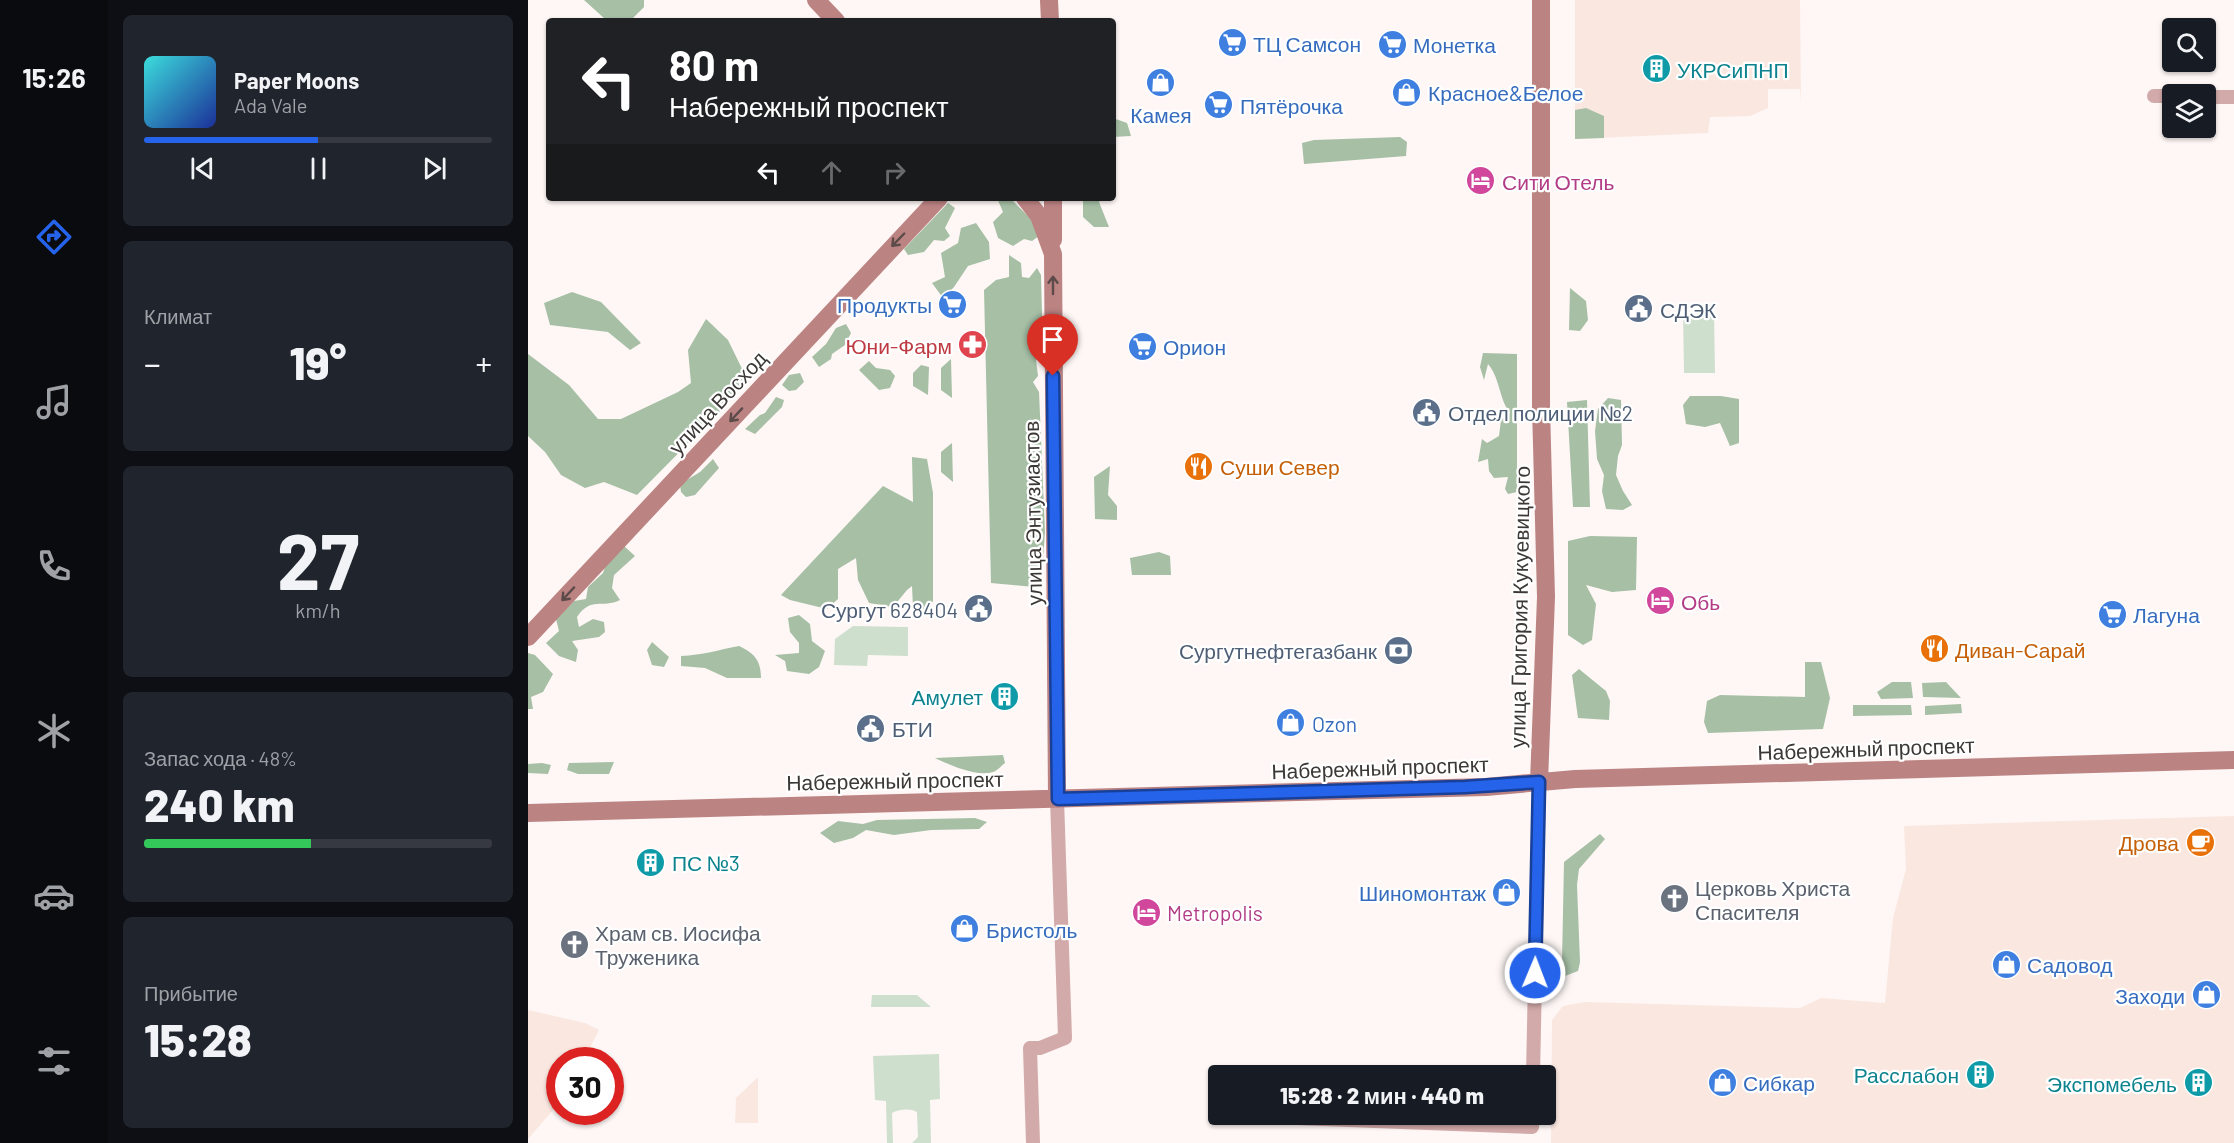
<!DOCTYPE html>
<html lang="ru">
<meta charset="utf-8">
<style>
:root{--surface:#171b24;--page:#20242c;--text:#f1f3f6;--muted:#9ea1a6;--line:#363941;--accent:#2563eb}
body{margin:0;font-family:Barlow,sans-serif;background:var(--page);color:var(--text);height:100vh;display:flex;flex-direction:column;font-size:22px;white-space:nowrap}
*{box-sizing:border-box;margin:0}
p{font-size:20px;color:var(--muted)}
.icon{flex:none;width:33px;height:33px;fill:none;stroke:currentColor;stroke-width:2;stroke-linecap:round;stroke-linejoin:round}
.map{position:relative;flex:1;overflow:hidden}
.side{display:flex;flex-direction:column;gap:15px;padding:15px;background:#0d0f14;width:420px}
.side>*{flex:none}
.guide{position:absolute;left:18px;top:18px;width:570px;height:183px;border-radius:6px;box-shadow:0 2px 4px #0004;background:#202124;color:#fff;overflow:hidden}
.tools{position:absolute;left:1634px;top:18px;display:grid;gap:12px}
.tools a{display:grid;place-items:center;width:54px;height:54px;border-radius:6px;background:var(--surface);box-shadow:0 2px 4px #0004;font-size:30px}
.speed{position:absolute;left:18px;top:1047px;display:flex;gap:12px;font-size:30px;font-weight:700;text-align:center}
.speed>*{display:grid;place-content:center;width:78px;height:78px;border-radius:50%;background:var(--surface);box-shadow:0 2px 4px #0004;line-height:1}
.speed .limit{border:9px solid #d22;background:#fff;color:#111}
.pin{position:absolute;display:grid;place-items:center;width:51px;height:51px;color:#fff;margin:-62px -26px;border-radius:50% 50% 50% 0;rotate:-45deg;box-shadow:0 0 6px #0007}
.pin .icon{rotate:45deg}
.me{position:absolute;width:66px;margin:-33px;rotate:1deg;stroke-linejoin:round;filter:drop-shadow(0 0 4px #0008)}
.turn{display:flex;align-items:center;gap:21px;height:126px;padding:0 24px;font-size:27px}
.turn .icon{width:78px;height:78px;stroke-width:2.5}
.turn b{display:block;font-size:42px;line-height:51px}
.lanes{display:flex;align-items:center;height:57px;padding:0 24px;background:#0003;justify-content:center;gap:30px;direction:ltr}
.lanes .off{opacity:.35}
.big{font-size:45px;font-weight:800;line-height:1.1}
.side .widget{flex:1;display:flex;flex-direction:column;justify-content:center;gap:9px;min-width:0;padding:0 21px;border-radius:9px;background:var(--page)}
.side .dial{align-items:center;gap:0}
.dial b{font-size:78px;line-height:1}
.song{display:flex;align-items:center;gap:18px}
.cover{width:72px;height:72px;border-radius:9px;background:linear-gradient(135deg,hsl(180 70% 55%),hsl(230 70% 35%))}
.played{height:6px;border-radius:3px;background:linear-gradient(90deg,var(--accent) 50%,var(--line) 50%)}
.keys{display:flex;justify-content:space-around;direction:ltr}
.heat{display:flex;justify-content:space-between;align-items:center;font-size:33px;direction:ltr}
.charge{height:9px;border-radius:4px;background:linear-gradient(90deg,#34c759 48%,var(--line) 0)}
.trip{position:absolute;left:680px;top:1065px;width:348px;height:60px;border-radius:6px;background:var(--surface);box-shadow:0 2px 4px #0004;font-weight:800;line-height:60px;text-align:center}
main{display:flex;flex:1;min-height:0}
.menu{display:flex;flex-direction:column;width:108px;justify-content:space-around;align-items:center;background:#090b0e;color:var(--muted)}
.menu .icon{width:42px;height:42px}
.menu .current{color:var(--accent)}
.menu b{font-size:27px;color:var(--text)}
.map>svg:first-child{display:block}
</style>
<main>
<nav class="menu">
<b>15:26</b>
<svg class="icon current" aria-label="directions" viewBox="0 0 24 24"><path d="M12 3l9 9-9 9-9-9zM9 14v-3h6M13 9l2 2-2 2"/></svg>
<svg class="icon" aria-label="music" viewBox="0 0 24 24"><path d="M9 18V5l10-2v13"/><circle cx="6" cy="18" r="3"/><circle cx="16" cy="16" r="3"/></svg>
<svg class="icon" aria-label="phone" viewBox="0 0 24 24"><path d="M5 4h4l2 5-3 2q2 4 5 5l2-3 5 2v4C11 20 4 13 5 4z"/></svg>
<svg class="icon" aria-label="climate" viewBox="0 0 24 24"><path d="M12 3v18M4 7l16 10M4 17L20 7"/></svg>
<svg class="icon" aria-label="car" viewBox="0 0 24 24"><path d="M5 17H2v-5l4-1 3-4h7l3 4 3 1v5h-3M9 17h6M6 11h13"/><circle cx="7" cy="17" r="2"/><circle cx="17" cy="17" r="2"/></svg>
<svg class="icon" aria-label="filters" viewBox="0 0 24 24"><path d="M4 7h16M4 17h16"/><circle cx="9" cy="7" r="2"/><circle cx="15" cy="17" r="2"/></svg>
</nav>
<section class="side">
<div class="widget">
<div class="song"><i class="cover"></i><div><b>Paper Moons</b><p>Ada Vale</p></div></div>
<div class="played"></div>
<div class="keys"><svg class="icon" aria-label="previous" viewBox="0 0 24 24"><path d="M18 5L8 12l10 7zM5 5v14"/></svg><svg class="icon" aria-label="pause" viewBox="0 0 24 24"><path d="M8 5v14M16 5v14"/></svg><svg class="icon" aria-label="next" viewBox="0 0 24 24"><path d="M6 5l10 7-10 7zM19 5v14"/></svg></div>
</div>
<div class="widget"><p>Климат</p>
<div class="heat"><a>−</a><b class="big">19°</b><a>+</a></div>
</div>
<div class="widget dial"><b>27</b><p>km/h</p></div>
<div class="widget"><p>Запас хода · 48%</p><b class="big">240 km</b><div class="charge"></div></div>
<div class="widget"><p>Прибытие</p><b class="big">15:28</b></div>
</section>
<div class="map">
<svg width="1706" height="1143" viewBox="0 0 1706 1143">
<rect width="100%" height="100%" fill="#fef7f5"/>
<path fill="#fae7e0" d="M1047 0H1272L1273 102 1272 89H1240V108L1222 116 1182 117 1180 133 1047 139Z
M1706 816V1143H1023L1024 1020 1035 1006 1057 1002 1272 1008 1293 998 1357 1003 1365 918 1378 869 1376 826Z
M0 1010 57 1023 71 1030 56 1060H32L31 1103 0 1139Z
M230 1077V1123H207L208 1098Z"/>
<path fill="#cedfcd" d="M1186 312 1187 373H1156L1155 313Z
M325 626 380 627V656L340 655 339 666 306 665 307 639Z
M344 995H389L403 1007H343Z
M411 1054 412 1099 402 1100 403 1143H384L390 1137 389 1112C383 1108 370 1109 364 1113L365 1143H359L358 1101 347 1100 345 1056Z"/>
<path fill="#a6bfa5" d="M56 0H116V7L102 21H76L77 19Z
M1058 108 1076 116V138L1047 139V110Z
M585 118 599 123 603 136 585 137Z
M872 137 879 142 878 156 776 164 774 143 786 140Z
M469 198H482L508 224 511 236 504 241 496 239 485 246 470 238 465 222 475 212Z
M555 198H574L571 202 581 227H566L555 217Z
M420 203 427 208 417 228 422 236 416 241 406 240 396 252 380 255 376 249Z
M448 223 461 242 462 259 440 266 426 287 415 298 404 283 417 277 413 253 430 243 433 228Z
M481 255 493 263 494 277 501 278 509 268 513 275 515 353 508 360 510 376 505 382 511 392 517 532 514 573 506 587 463 583 456 290 468 280 481 277Z
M1042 288 1058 301 1060 320 1052 331 1041 330Z
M44 292 73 302 113 343 102 350 80 332 22 325 16 303Z
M178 319 200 340 219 379 196 407 109 495 76 482 57 488 33 475 17 452 0 436V354L41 385 70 419H93L150 392 163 383 160 350Z
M318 324 323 333 317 345 304 354 303 359 291 367 284 357 298 344 308 328Z
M955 353 989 354V492L980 494 977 489 980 477 966 478 961 471 960 459 950 462 954 439 959 443 971 436 973 420 982 413C971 399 972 378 960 364L956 380 952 367Z
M423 359 424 398 413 390V368Z
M341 361 348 368 362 370 367 376 362 388 351 390 331 370Z
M393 365 401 367 400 395 385 386V373Z
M272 373 276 382 268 390 261 391 254 385 261 375Z
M1162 396H1193L1211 399V443L1202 446 1192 423 1177 427 1158 424 1155 405Z
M248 397 256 400 254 407 227 434 217 429 232 415 237 413Z
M1080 398 1093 400 1094 445 1090 456 1088 475 1095 491 1104 505 1095 510 1078 509 1074 491 1076 475 1069 459 1067 431 1070 409Z
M1059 400 1062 507H1045L1039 402Z
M424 443 425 482 413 472V452Z
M384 457 399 459 405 493V601L396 616 385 607 384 586 379 590 365 607 341 603 330 580 328 558 310 569V599L299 609 262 600 253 595 355 486 385 502Z
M185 459 191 468 167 495 158 497 153 492 152 484 172 472Z
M582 466 580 495 589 506V520L567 519 566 477Z
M1062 536 1109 537 1108 590 1084 592 1058 585 1068 604 1064 640 1055 645 1040 635V541Z
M96 546 107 556 86 575 84 588 92 600C74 609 63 596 49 617L51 627 65 619 76 622 77 632 71 637 44 641 50 650 48 662 31 656 18 643 31 631 28 619 46 601 58 599 60 587 75 573 78 564Z
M631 552 642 556 643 575H604L602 558Z
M271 615 282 624 284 641 297 651 291 667 281 674 259 671 257 661 247 655 271 653V643L262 632 260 618Z
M124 642 141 657 136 667 124 665 119 650Z
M211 646C226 653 233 660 233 678H199L177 668 153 666V656C175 655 190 650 211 646Z
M0 653 7 655 25 674 15 692 3 697 5 709H0Z
M1277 662H1293L1302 698 1295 729 1180 733 1176 722 1179 701 1192 695 1277 697Z
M1051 669 1078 691 1082 701 1081 720 1050 718 1044 675Z
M1364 682H1383L1385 698 1353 699 1349 692Z
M1418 682 1433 698 1395 697 1394 683Z
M1433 704 1434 713 1397 715V706Z
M1325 705H1383L1384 715 1325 716Z
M475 755 477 763C474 765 469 771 465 772 448 777 422 765 407 758Z
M86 762 81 774H50L39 770 41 763Z
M14 763 23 765 20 774 0 773V764Z
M447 818 459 822 451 829 403 830 366 835 338 830 325 838 306 843 292 833 310 821 335 824 349 820Z
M1072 834 1077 839 1051 869 1049 885 1052 962 1050 971 1037 976 1034 961 1036 862Z"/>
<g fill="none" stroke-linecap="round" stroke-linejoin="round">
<path stroke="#d2aaa9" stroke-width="14" d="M1626 96H1644
M1677 97H1706
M1005 1076 1011 782
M717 1116 1004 1127 1005 1114
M505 1143 502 1048H512L537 1038 529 799"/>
<path stroke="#bc8383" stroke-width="18" d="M288 0 308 21
M521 0 522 21
M497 198 511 216 525 254 529 799
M525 198V240
M0 637 411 198
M1011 782 1018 597 1013 407V0
M0 813 958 787 1047 779 1706 760"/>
</g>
<defs><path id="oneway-shaft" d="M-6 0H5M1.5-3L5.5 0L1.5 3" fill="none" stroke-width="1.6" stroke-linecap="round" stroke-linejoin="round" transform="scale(1.5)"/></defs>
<g stroke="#5c4b49">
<use href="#oneway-shaft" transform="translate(370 240) rotate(134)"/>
<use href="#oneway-shaft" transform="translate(525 285) rotate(-90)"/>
<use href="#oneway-shaft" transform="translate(208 415) rotate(133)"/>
<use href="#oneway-shaft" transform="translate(40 594) rotate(133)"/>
</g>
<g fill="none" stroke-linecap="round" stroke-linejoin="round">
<defs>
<path id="route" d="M525 376 530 799 937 787 1011 782 1007 973"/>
</defs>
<use href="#route" stroke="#184099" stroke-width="15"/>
<use href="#route" stroke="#2563eb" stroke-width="10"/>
</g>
<defs>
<symbol id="supermarket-disc" viewBox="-11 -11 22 22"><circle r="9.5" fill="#3f7fe0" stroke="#fff"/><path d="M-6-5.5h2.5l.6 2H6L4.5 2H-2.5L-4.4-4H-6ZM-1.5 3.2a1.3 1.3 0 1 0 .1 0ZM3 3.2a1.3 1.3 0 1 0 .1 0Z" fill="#fff"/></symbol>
<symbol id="building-disc" viewBox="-11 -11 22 22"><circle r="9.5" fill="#0f9aa8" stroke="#fff"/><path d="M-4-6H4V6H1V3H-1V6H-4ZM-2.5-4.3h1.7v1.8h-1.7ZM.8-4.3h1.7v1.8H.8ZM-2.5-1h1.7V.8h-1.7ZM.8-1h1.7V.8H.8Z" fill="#fff"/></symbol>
<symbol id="shop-disc" viewBox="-11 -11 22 22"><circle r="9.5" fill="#3f7fe0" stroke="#fff"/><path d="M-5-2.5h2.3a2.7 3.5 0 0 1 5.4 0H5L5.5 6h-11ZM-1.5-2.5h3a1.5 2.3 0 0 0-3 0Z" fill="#fff"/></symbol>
<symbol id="hotel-disc" viewBox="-11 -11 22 22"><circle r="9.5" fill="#d1479c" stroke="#fff"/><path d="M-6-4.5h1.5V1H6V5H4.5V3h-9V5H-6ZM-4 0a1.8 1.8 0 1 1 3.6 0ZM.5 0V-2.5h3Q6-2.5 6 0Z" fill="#fff"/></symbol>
<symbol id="civic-disc" viewBox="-11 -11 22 22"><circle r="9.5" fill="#5c6f8a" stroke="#fff"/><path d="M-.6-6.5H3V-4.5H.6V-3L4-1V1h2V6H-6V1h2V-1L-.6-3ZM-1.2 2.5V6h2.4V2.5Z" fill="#fff"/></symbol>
<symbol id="pharmacy-disc" viewBox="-11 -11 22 22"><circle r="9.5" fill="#e0444e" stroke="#fff"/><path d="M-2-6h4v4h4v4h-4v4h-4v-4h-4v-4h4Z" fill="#fff"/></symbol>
<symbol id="restaurant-disc" viewBox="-11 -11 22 22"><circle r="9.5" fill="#e8710a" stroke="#fff"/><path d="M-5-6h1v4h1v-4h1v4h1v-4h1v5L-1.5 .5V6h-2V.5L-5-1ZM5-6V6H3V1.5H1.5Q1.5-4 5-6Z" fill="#fff"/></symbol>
<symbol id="bank-disc" viewBox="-11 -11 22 22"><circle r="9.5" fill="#5c6f8a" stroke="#fff"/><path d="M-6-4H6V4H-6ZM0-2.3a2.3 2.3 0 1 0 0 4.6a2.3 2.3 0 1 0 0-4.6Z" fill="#fff"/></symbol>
<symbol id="cafe-disc" viewBox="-11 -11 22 22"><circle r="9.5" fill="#e8710a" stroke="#fff"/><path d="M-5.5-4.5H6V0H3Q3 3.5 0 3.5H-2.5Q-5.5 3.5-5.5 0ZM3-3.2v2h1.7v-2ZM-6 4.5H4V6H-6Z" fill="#fff"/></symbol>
<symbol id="church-disc" viewBox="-11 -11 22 22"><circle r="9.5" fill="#6b7280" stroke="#fff"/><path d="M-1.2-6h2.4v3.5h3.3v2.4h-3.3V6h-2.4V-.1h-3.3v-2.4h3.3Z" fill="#fff"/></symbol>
</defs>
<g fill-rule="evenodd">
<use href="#supermarket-disc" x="688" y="26" width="33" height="33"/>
<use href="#supermarket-disc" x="848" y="28" width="33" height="33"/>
<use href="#building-disc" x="1112" y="52" width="33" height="33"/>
<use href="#shop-disc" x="616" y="66" width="33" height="33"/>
<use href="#shop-disc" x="862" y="76" width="33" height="33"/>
<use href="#supermarket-disc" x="674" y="88" width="33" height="33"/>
<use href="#hotel-disc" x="936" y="164" width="33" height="33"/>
<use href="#supermarket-disc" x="408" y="288" width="33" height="33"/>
<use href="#civic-disc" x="1094" y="292" width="33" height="33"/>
<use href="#pharmacy-disc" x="428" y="328" width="33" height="33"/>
<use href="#supermarket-disc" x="598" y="330" width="33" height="33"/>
<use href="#civic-disc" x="882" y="396" width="33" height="33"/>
<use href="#restaurant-disc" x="654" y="450" width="33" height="33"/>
<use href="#hotel-disc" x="1116" y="584" width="33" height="33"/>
<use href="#civic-disc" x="434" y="592" width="33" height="33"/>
<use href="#supermarket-disc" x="1568" y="598" width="33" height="33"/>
<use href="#restaurant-disc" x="1390" y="632" width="33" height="33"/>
<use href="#bank-disc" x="854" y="634" width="33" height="33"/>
<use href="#building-disc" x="460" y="680" width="33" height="33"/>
<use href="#shop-disc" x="746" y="706" width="33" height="33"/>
<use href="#civic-disc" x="326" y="712" width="33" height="33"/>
<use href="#cafe-disc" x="1656" y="826" width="33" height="33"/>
<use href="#building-disc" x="106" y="846" width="33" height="33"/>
<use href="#shop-disc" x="962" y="876" width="33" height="33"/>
<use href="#church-disc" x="1130" y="882" width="33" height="33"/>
<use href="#hotel-disc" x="602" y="896" width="33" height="33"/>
<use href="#shop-disc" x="420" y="912" width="33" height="33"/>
<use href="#church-disc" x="30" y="928" width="33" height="33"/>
<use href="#shop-disc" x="1462" y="948" width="33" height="33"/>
<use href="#shop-disc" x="1662" y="978" width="33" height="33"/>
<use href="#building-disc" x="1436" y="1058" width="33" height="33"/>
<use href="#shop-disc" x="1178" y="1066" width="33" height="33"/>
<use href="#building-disc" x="1654" y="1066" width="33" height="33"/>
</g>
<g text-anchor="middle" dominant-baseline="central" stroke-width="4.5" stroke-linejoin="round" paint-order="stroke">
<g font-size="21" fill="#366cbe" stroke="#fff" text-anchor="start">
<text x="725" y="43">ТЦ Самсон</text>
<text x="885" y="44">Монетка</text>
<text x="900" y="92">Красное&amp;Белое</text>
<text x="712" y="105">Пятёрочка</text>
<text x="633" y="114" text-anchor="middle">Камея</text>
<text x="404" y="304" text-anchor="end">Продукты</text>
<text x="635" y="346">Орион</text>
<text x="1605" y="614">Лагуна</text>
<text x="784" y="723">Ozon</text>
<text x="958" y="892" text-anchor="end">Шиномонтаж</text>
<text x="458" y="929">Бристоль</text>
<text x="1499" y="964">Садовод</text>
<text x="1657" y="995" text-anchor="end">Заходи</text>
<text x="1215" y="1082">Сибкар</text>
</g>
<g font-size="21" fill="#0d838f" stroke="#fff" text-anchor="end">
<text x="1149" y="69" text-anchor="start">УКРСиПНП</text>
<text x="455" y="696">Амулет</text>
<text x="144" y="862" text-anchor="start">ПС №3</text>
<text x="1431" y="1074">Расслабон</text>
<text x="1649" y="1083">Экспомебель</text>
</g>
<g font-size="21" fill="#b23c85" stroke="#fff" text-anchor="start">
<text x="974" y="181">Сити Отель</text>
<text x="1153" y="601">Обь</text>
<text x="639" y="912">Metropolis</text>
</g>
<g font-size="21" fill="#4e5e75" stroke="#fff" text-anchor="start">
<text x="1132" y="309">СДЭК</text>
<text x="920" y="412">Отдел полиции №2</text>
<text x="430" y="609" text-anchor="end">Сургут 628404</text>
<text x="849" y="650" text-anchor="end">Сургутнефтегазбанк</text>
<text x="364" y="728">БТИ</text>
</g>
<g font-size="21" fill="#be3a42" stroke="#fff" text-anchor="end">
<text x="424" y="345">Юни-Фарм</text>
</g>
<g font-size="21" fill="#3c3836" stroke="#fff">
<text transform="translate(189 402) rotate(-47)">улица Восход</text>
<text transform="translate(504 513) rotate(-91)">улица Энтузиастов</text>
<text transform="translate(991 607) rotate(-89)">улица Григория Кукуевицкого</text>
<text transform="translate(1338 748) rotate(-2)">Набережный проспект</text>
<text transform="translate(852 767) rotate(-2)">Набережный проспект</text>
<text transform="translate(367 780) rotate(-1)">Набережный проспект</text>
</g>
<g font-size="21" fill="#c56008" stroke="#fff" text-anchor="start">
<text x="692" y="466">Суши Север</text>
<text x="1427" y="649">Диван-Сарай</text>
<text x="1651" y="842" text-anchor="end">Дрова</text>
</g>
<g font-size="21" fill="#5b616d" stroke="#fff" text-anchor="start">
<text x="1167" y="887">Церковь Христа<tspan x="1167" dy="24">Спасителя</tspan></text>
<text x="67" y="932">Храм св. Иосифа<tspan x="67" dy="24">Труженика</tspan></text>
</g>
</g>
</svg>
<div class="tools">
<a><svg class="icon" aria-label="search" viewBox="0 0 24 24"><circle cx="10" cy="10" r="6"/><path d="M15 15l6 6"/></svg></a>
<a><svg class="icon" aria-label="layers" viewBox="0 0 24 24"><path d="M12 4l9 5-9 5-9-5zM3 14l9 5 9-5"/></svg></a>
</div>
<div class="speed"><div class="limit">30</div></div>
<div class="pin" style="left:525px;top:376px;background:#d93025"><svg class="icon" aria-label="arrive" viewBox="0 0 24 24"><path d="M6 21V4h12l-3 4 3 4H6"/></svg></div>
<svg class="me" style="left:1007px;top:973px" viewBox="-20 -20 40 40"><circle r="17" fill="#2563eb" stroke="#fff" stroke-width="3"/><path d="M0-11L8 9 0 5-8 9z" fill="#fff"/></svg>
<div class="trip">15:28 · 2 мин · 440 m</div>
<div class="guide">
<div class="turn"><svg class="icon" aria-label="left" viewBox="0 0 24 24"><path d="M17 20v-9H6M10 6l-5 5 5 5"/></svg><div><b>80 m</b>Набережный проспект</div></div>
<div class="lanes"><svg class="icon" aria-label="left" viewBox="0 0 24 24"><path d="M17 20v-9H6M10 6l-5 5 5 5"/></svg><svg class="icon off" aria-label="ahead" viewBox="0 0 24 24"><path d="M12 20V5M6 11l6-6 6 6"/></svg><svg class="icon off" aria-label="right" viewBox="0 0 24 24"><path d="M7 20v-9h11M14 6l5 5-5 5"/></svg></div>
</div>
</div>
</main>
